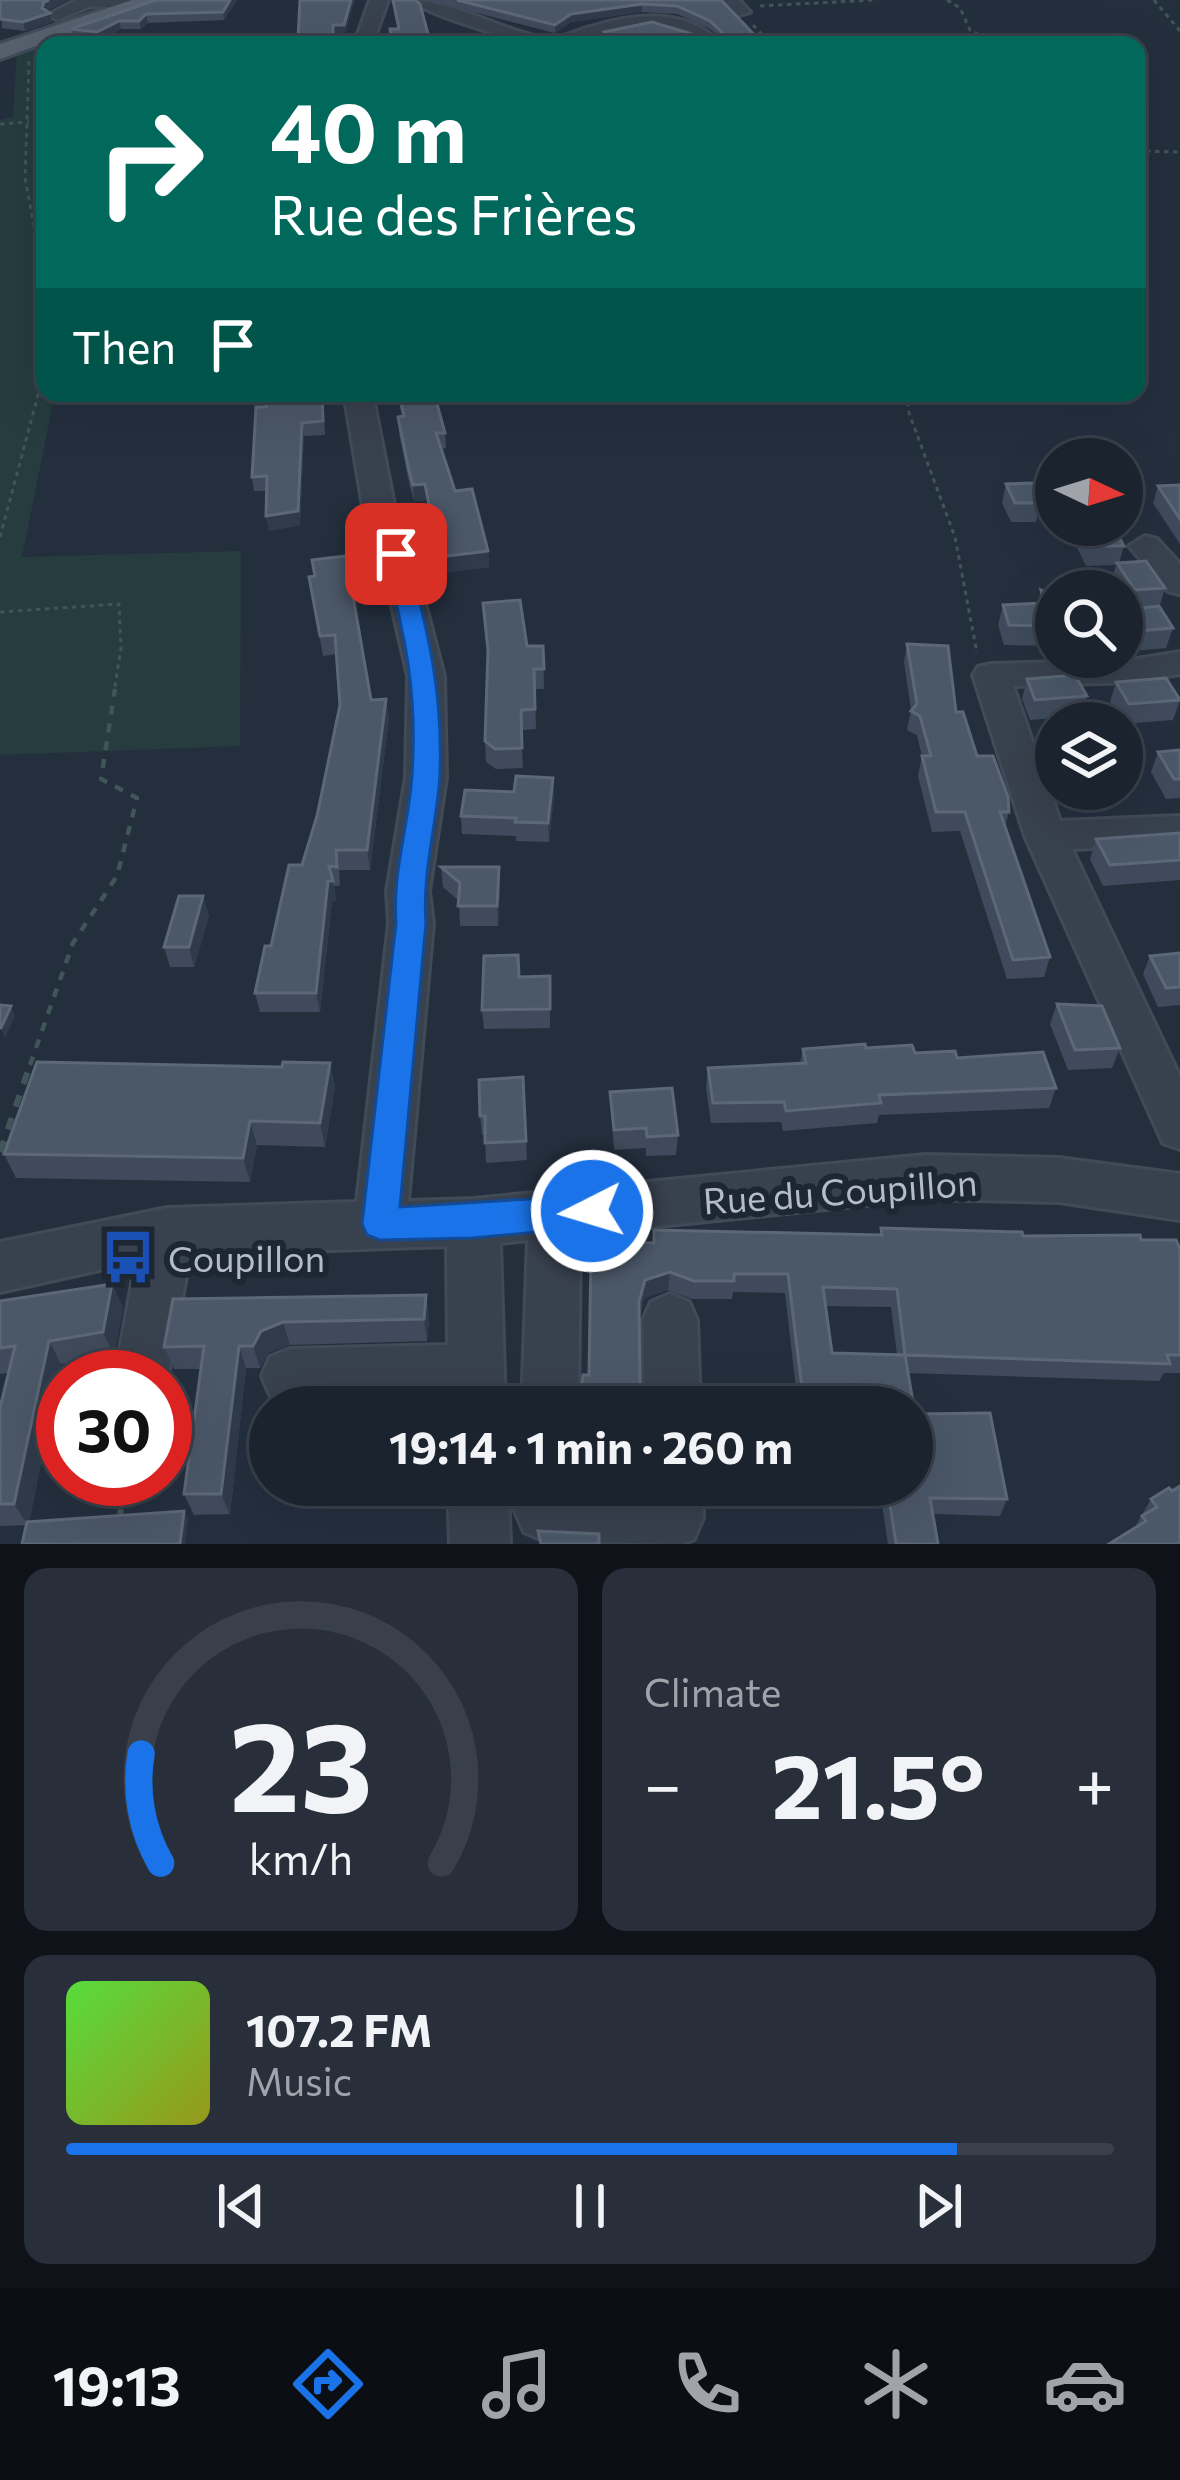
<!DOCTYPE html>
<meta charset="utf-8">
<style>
:root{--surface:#1b232e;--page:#282f3a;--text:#f1f3f6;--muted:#a0a4aa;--line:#39404a;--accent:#1a73e8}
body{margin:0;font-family:Commissioner,sans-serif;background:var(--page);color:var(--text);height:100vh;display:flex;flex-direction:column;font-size:45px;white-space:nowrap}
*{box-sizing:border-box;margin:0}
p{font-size:39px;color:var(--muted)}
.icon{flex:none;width:66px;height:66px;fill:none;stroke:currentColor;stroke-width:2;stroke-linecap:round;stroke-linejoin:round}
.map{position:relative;height:1544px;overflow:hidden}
.sheet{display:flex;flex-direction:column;gap:24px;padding:24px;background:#0f1319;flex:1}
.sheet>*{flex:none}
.banner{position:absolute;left:36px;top:36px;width:1110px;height:366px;border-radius:24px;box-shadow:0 12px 48px #0002,0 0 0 3px var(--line);background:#00695c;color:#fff;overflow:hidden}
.needle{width:78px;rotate:94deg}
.fabs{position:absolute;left:1035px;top:438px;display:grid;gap:24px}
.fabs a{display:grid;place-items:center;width:108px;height:108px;border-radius:50%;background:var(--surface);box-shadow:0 12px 48px #0002,0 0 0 3px var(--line);font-size:60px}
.speed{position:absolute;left:36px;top:1350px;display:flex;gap:24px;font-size:60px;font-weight:700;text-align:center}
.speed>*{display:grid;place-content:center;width:156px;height:156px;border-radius:50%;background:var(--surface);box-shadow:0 12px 48px #0002,0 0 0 3px var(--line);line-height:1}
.speed .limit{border:18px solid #d22;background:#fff;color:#111}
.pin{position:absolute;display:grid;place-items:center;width:102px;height:102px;color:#fff;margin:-51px;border-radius:24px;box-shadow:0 6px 18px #0006}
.me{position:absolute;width:132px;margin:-66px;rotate:265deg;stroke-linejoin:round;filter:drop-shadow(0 0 9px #0008)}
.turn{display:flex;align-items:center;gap:42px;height:252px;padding:0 36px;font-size:54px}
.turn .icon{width:156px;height:156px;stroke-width:2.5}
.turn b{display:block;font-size:84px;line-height:102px}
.then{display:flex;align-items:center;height:114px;padding:0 36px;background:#0003;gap:24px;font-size:45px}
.big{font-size:90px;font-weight:700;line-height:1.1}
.sheet .card{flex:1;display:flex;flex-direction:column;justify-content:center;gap:18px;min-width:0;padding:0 42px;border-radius:24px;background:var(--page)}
.sheet .dial{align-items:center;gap:0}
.dial svg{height:312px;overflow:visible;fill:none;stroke:var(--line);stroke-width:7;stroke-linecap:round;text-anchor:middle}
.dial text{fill:var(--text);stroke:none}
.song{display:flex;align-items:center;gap:36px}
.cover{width:144px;height:144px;border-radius:18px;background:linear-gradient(135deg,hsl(110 70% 55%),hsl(60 70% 35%))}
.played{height:12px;border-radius:6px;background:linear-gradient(90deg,var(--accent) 85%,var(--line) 85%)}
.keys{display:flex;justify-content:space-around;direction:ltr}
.heat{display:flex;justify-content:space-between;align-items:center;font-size:66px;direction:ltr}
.sheet .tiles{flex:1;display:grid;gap:24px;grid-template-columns:1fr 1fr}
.card:last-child{grid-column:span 2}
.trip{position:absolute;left:249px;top:1386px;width:684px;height:120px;border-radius:60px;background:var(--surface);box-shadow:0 12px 48px #0002,0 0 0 3px var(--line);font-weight:700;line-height:120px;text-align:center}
.menu{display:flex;height:192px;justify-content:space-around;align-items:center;background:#0b0e12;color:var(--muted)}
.menu .icon{width:84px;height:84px}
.menu .on{color:var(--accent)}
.menu b{font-size:54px;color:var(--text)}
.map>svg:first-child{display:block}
</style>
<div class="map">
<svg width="1180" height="1544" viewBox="0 0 1180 1544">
<rect width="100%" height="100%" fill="#242f3e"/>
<path fill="#263c3f" d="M45 49V393H55L22 557 241 551 240 746 0 755V120L13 117 17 51Z"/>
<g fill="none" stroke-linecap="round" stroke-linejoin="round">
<defs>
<path id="minor" d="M77 0H150L154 4 145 9 91 6 57 20 48 15Z
M370 0H388L372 45H354Z
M409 0C455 0 523 41 554 38 566 37 579 30 590 27 636 13 686 7 722 45 696 45 679 26 652 26 622 26 598 40 570 45 538 50 435 18 409 0Z
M720 0H739L750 12 735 16Z
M344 393H372L399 530 412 554 444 676 446 777 429 891 433 923 408 1201 473 1199 925 1155 1059 1158 1180 1174V1220L1059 1202 925 1199 580 1234 578 1407H522L528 1240 500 1243 505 1407H449L448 1400 290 1403 270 1395 262 1376 270 1357 290 1349 448 1345 447 1246 190 1255 165 1391V1377H115L136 1262 0 1292V1242L167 1208 357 1202 389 923 387 891 406 777 408 676 380 554 367 530Z
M1145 536 1157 539 1180 564V594L1168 591 1129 546Z
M1180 652V674L1131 682 1013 686 1060 821 1180 816V844L1072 849 1180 1077V1149L1163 1143 1025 836 973 675 978 667 991 664 1131 660Z
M670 1294 689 1302 697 1320 700 1407H644L643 1320 651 1302Z
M448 1485H508L510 1544H450Z
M516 1485H703V1518L694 1539 683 1544 545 1541 524 1532 515 1511Z"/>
<path id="major" d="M132 0H165L0 59V44Z"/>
</defs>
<use href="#minor" stroke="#414a57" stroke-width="6"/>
<use href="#major" stroke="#414a57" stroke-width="6"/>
<path stroke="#3f5557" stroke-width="3" stroke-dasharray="4.5 4.5" stroke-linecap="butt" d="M947 0 960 8 970 30 998 45
M1154 0 1180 31
M760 6 873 0
M753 25 772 45
M29 61 25 178 38 247 45 249
M0 124 29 122
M1137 151 1180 152
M907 393 909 413 955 537 977 653
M0 537 45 369
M0 612 119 604 121 648 114 692"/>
<path stroke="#3f5557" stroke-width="4.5" stroke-dasharray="9 9" stroke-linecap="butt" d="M30 1065 73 943 117 876 137 798 101 779 115 689"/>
<path stroke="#3f5557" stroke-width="6" stroke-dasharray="12 12" stroke-linecap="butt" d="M0 1152 31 1062
M119 1521 126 1479"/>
<use href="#minor" fill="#38414e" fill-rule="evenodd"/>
<use href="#major" fill="#56606e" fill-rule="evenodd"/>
</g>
<path fill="#3f4b5c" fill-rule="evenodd" d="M0 0H68L46 11 50 13 52 22 25 31 2 28Z
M237 0 224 20 148 23 141 29H121L99 41 73 38 71 29 146 4Z
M427 0H721L764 45H608L604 40V32L712 40 720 38 710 29 677 14 642 12 571 22 555 33Z
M397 393H434L445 433 446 448 441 449 455 491 488 551 489 567 440 573 427 500 414 501 410 487 399 433 398 417H402Z
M256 407H324L325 435 304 436 300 525 269 531 266 516 267 491H254L252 477Z
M1006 484 1041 503 1036 522H1011L1002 503Z
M1180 485V544L1153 503 1158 486Z
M1066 525H1112L1124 546 1119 563 1165 588 1159 608 1173 628 1166 648 1122 652V610L1129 609 1122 599V591H1117L1111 582 1116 565 1086 566Z
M309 577 371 700 386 699 389 718 370 870H339L340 886H334L336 900 332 901 320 1012H260L255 993 302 865 317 816 340 705 336 654 323 656Z
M1041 590 1056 598V646L1004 645 998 625 1003 605 1038 604Z
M907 644 956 712 977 756 1009 812 1005 826 1050 957 1044 977 1007 979 960 831 932 832 918 776 922 756 917 735 907 730 911 710 904 662Z
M527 646H543L544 689H535L536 729 521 730 523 768 496 769 486 762 485 741 487 656Z
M1027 679 1087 696 1081 716 1030 720 1022 699Z
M1116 682 1180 700 1173 720 1122 724 1110 702Z
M1052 747H1056V786L1046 767Z
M1180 750V798L1166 799 1151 772 1158 752Z
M553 778 554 796 549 842 516 841V836L462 834 461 816 514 792Z
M1180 833V880L1103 886 1090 859 1096 839Z
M441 867H499L500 887 498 926H460L459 901 443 887Z
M203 896 209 916 194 967H170L164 947Z
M1180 953V1005L1158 1007 1143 974 1150 956Z
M550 976V1028L484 1029 482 1010 519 977Z
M1057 1004 1120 1048 1112 1068 1068 1070 1050 1024Z
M866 1048 957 1058 1056 1088 1049 1108 879 1115 877 1123 783 1131 781 1122 711 1123 706 1088 708 1068 800 1063 803 1049Z
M330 1063 335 1087 325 1147 257 1145 250 1182 16 1178 4 1154 282 1067Z
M523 1077 527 1160 486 1163 485 1135H482L480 1116Z
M610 1092 678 1135 676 1155 646 1156V1148L614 1150Z
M881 1228 1023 1236 1141 1240 1180 1249V1373H1164L1159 1381 908 1373 915 1414 1007 1499 1000 1516 933 1514 938 1544H888L879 1485H912V1407L798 1406 785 1293 733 1292 732 1299H692L668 1290 644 1298 640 1316 581 1393 653 1243 654 1230 879 1235ZM826 1306 891 1307 897 1354 832 1353Z
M112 1284 123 1308 114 1356 61 1364 29 1522 188 1519 0 1526V1408L8 1373 0 1374V1301Z
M426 1295 429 1318 427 1341 290 1345 268 1353 260 1368H246L230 1514 194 1515 184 1494 201 1369H174L164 1347 173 1299Z
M1172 1491 1180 1544 1134 1529 1151 1499Z"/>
<path fill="#2f3b4b" d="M49 0H68L46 11 50 13 52 22 25 31 23 22Z
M230 0H237L224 20 223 12Z
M351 0H355L345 34 334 35 333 25Z
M642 4V12L571 22 555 33V25L571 14Z
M146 14 148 23 141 29 139 21Z
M119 21 121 29 99 41 97 32Z
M302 423 304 436 300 525 269 531 266 516Z
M425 484 427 500 414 501 413 485Z
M488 551 489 567 440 573 439 557Z
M386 699 389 718 370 870 367 850Z
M553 778 554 796 549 842 548 823Z
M499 867 500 887 498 926 497 906Z
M328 881H333L336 900 332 901 320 1012 316 993Z
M203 896 209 916 194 967 189 947Z
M11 1006 15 1016 5 1038 1 1028Z
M330 1063 335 1087 325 1147 320 1123Z
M250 1121 257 1145 250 1182 243 1158Z
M670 1272 668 1290 644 1298 638 1320 639 1302 645 1280Z
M112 1284 123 1308 114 1356 103 1332Z
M426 1295 429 1318 427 1341 424 1319Z
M283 1322 290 1345 268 1353 260 1368 253 1346 261 1331Z
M49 1341 61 1364 28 1525 14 1504Z
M239 1346 246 1368 230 1514 221 1494Z
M184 1511 188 1519 185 1544H180Z"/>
<path fill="#4b5868" stroke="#5c6777" stroke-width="3" d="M0 0H49L44 2 42 8 50 13 23 22 0 19Z
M156 0H230L223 12 146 14 139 21H119L97 32 71 29Z
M300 0H351L344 25H333V45H296L293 37 298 38Z
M393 0H415L420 4 431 45H392L390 29H399Z
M457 0H721L764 45H614L604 32 652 22 712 40 727 37 710 21 677 6 642 4 571 14 555 25Z
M267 393 322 394 323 421 302 423 298 511 266 516 267 476 252 477 256 407H266Z
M399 393H434L445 433H436L455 491 472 489 488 551 439 557 425 484 413 485 409 471 398 417 404 416Z
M1032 483 1041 503H1015L1006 484Z
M1180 485V519L1158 486Z
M1080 525H1112L1124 546H1091Z
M346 556 371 700 386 699 367 850H336L337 867 329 866 333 881H328L316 993H255L265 946H271L289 865H302L317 816 340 705 335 635 320 636 309 577 315 576 312 560Z
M1146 561 1165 588 1135 590 1117 563Z
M1041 590 1056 598V626L1009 625 1003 605 1044 603Z
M520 600 527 646H543L544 669H534L535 709 521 710 522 748 495 749 485 741 488 650 483 603Z
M1159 606 1173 628 1125 632 1122 628V610Z
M907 644 948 646 956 712H963L977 756H993L1008 797 1009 812H1000L1050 957 1013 960 965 812H936L922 756H931L920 716 911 711 917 704Z
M1075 675 1087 696 1035 700 1027 679Z
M1166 678 1180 700 1129 704 1116 682Z
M1180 750V779H1174L1158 752Z
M516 776 553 778 548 823 515 822 516 818 461 816 465 790 514 792Z
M1180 833V860L1110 865 1096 839Z
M441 867H499L497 906H458L460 883Z
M179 896H203L189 947H164Z
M1180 953V987L1166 988 1150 956Z
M518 955 519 977 550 976V1009L482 1010 484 956Z
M1057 1004 1102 1006 1120 1048 1075 1050Z
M0 1005 11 1006 1 1028H0Z
M865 1044 866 1048 912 1045 915 1053 955 1051 957 1058 1043 1052 1056 1088 879 1095 881 1103 786 1111 784 1102 713 1103 708 1068 806 1063 803 1049Z
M37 1062 282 1067 283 1062 330 1063 320 1123 250 1121 243 1158 4 1154Z
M523 1077 526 1141 485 1143V1116H480L479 1080Z
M672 1088 678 1135 647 1137 646 1128 614 1130 610 1092Z
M881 1228 1022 1232 1023 1236 1140 1235 1141 1240H1176L1180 1249V1355H1167L1170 1364 905 1355 897 1289 823 1287 832 1353 905 1355 915 1414 990 1413 1007 1499 930 1498 938 1544H896L887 1485H912V1407H874L871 1388H802L788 1274H734V1281H694L670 1272 645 1280 639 1302 640 1390 649 1394 650 1407H564L565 1394 581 1393 583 1375H589L591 1252 610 1242 654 1243V1230L882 1235Z
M112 1284 103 1332 49 1341 14 1504H0V1408L15 1346 0 1348V1301Z
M426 1295 424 1319 283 1322 261 1331 253 1346H239L221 1494H184L204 1346 164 1347 173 1299Z
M1180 1486V1544H1109L1146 1521 1142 1516 1157 1507 1151 1499 1169 1488 1172 1491Z
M184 1511 180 1544H22L27 1522Z
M538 1531 599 1534V1544H541Z"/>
<path fill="#1a73e8" stroke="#114b97" stroke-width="3" d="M396 547 408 554C428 634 443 690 440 774 437 825 422 872 426 923L400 1207 592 1195 605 1199 610 1211 605 1222 592 1227 473 1238 380 1240 367 1235 362 1224 396 923C392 872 409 825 412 775 418 691 404 634 385 554Z"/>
<defs>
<symbol id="bus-bare" viewBox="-9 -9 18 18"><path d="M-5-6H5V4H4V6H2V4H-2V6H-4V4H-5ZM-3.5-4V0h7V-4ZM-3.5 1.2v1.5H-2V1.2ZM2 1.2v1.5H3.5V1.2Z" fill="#1a4fb4" stroke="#1d2633" stroke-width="2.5" paint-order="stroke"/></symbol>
</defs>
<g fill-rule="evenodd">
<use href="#bus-bare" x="90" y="1219" width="76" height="76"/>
</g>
<g text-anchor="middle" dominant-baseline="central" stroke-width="12" stroke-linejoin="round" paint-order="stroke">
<g font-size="36" fill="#b4bcc9" stroke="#1d2633">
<text transform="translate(840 1190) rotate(-4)">Rue du Coupillon</text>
</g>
<g font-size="36" fill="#b4bcc9" stroke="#1d2633" text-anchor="start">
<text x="168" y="1257">Coupillon</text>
</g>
</g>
</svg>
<div class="fabs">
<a><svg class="needle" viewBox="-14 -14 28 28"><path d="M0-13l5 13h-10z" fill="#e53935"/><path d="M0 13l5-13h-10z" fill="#a0a4aa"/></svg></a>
<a><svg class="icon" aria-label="search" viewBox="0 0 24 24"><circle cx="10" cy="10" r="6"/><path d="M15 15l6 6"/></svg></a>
<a><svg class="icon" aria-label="layers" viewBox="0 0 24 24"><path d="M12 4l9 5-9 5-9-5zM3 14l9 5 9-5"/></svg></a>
</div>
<div class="speed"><div class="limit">30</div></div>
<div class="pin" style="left:396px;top:554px;background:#d93025"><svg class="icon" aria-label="arrive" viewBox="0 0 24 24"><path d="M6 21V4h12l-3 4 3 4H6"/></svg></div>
<svg class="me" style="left:592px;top:1211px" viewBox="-20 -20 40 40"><circle r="17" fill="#1a73e8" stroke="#fff" stroke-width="3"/><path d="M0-11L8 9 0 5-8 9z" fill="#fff"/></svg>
<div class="trip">19:14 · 1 min · 260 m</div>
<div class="banner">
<div class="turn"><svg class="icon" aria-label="right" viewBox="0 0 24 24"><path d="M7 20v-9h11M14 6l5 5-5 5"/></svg><div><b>40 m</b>Rue des Frières</div></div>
<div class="then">Then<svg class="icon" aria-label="arrive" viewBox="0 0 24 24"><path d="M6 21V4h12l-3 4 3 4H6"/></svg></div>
</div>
</div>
<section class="sheet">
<div class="tiles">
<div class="card dial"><svg viewBox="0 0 100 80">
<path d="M14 69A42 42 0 1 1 86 69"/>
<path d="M14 69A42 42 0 0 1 9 41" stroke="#1a73e8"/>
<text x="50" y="56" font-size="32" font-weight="700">23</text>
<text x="50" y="72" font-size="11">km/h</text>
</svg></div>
<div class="card"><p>Climate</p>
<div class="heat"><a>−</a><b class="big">21.5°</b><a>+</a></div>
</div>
<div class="card">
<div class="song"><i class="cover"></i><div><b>107.2 FM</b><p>Music</p></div></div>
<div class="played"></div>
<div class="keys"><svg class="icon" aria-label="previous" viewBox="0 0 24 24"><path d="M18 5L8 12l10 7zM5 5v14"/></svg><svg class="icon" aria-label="pause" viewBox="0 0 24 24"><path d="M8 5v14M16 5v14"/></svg><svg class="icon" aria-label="next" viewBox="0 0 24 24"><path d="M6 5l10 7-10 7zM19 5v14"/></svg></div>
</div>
</div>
</section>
<nav class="menu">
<b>19:13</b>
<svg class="icon on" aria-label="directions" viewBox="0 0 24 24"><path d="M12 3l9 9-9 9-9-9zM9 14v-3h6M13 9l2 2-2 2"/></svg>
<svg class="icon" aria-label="music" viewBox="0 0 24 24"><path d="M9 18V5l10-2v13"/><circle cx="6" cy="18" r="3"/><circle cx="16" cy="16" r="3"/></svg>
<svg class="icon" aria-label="phone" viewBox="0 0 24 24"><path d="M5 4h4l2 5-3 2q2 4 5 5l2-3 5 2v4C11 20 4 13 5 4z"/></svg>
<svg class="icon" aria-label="climate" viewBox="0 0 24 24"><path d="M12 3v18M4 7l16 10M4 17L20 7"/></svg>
<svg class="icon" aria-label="car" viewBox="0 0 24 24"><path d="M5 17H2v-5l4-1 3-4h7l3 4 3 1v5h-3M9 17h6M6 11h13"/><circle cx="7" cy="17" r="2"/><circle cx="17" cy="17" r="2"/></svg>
</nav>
